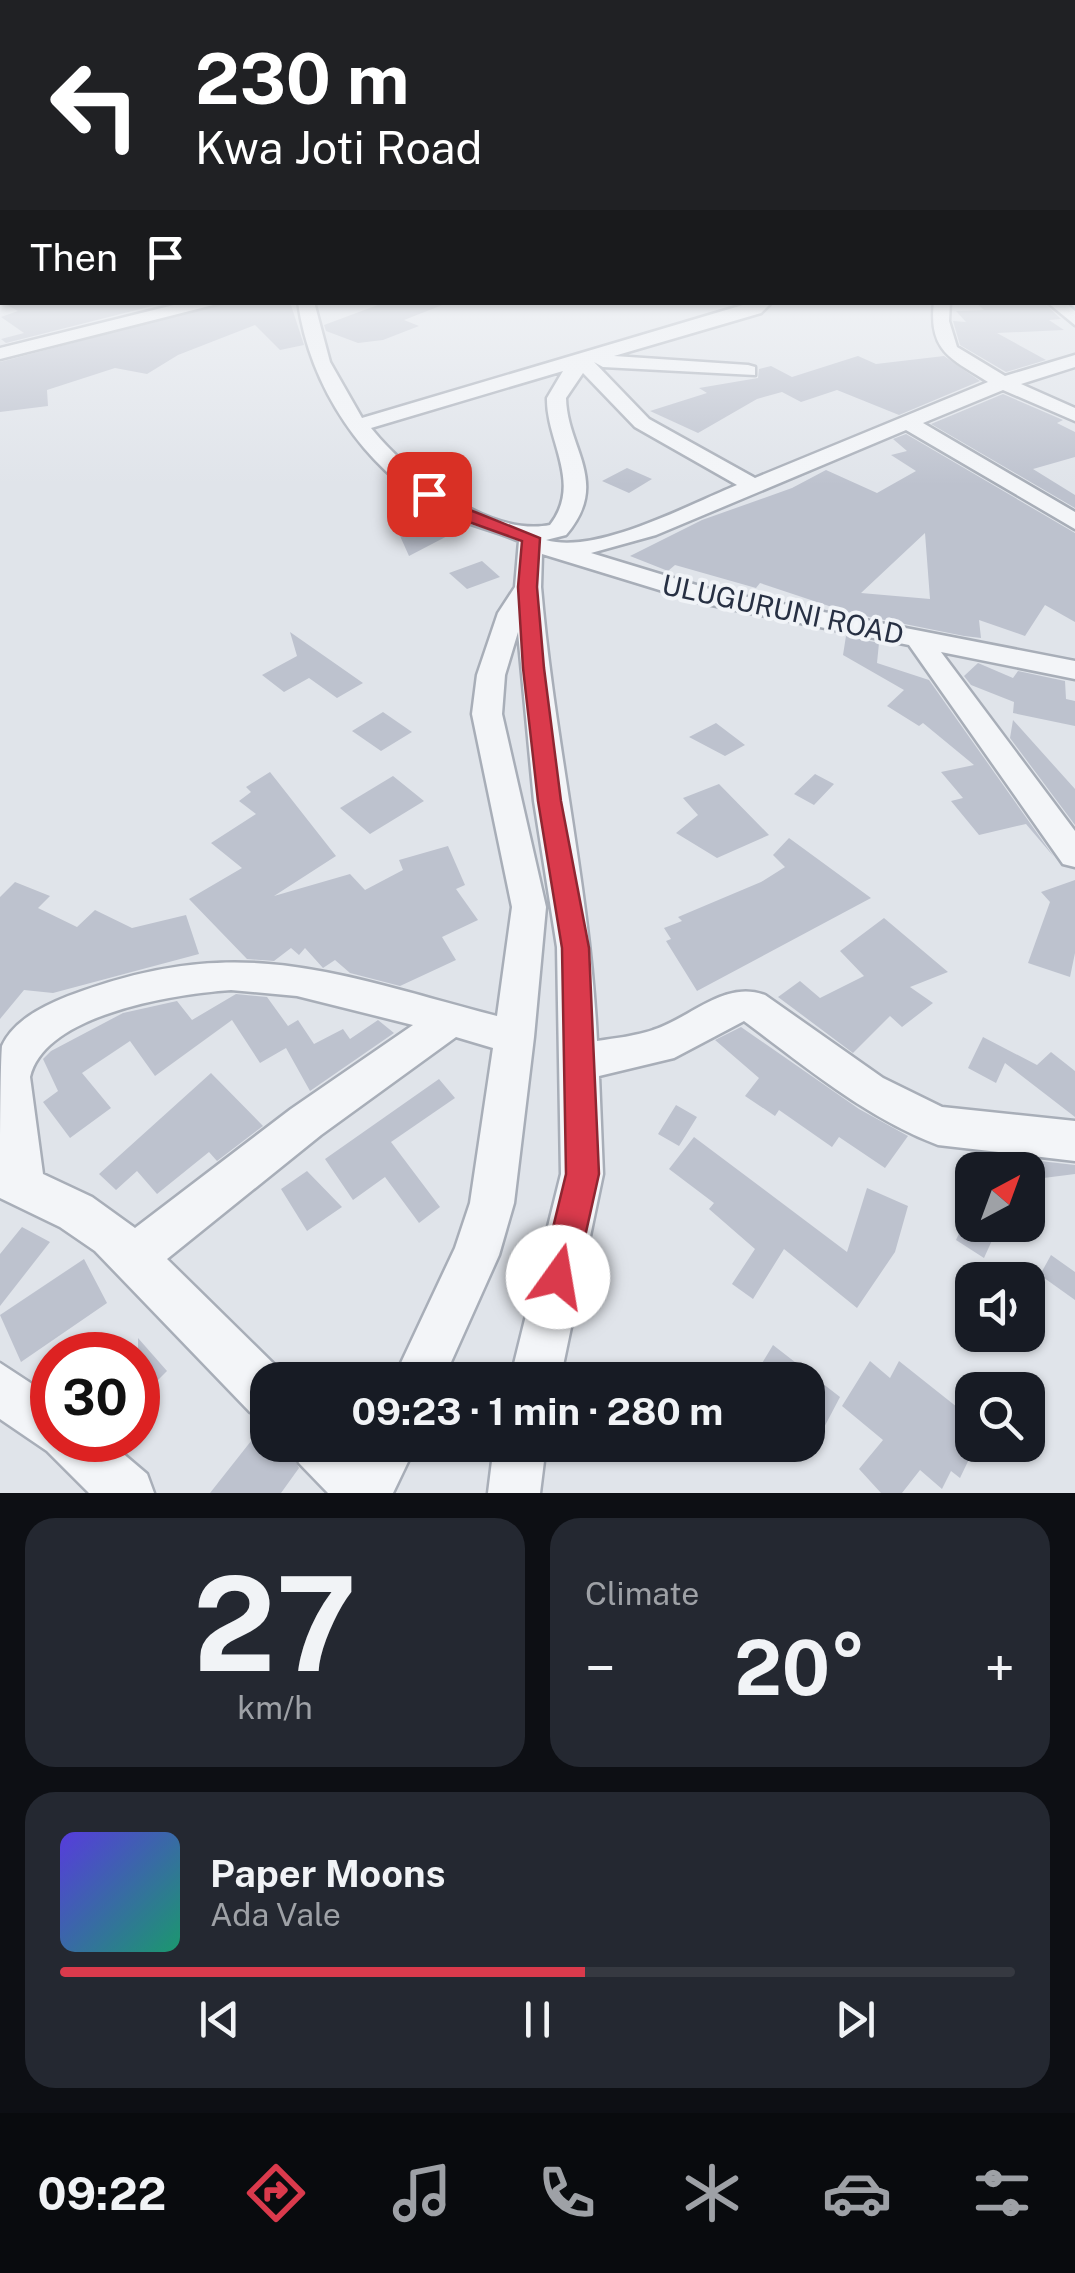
<!DOCTYPE html>
<meta charset="utf-8">
<style>
:root{--surface:#171b24;--page:#242831;--text:#f1f3f6;--muted:#9ea1a6;--line:#363941;--accent:#da3a4c}
body{margin:0;font-family:"Public Sans",sans-serif;background:var(--page);color:var(--text);height:100vh;display:flex;flex-direction:column;font-size:38px;white-space:nowrap}
*{box-sizing:border-box;margin:0}
p{font-size:32px;color:var(--muted)}
.icon{flex:none;width:55px;height:55px;fill:none;stroke:currentColor;stroke-width:2;stroke-linecap:round;stroke-linejoin:round}
.map{position:relative;height:1493px;overflow:hidden}
.drawer{display:flex;flex-direction:column;gap:25px;padding:25px;background:#0d0f14;flex:1}
.drawer>*{flex:none}
.top-card{position:absolute;left:0px;top:0px;width:1075px;height:305px;box-shadow:0 2px 8px #0004;background:#202124;color:#fff;overflow:hidden}
.needle{width:65px;rotate:41deg}
.fabs{position:absolute;left:955px;top:1152px;display:grid;gap:20px}
.fabs a{display:grid;place-items:center;width:90px;height:90px;border-radius:20px;background:var(--surface);box-shadow:0 2px 8px #0004;font-size:50px}
.speed{position:absolute;left:30px;top:1332px;display:flex;gap:20px;font-size:50px;font-weight:700;text-align:center}
.speed>*{display:grid;place-content:center;width:130px;height:130px;border-radius:50%;background:var(--surface);box-shadow:0 2px 8px #0004;line-height:1}
.speed .limit{border:15px solid #d22;background:#fff;color:#111}
.pin{position:absolute;display:grid;place-items:center;width:85px;height:85px;color:#fff;margin:-42px;border-radius:20px;box-shadow:0 5px 15px #0006}
.me{position:absolute;width:110px;margin:-55px;rotate:13deg;stroke-linejoin:round;filter:drop-shadow(0 0 8px #0008)}
.turn{display:flex;align-items:center;gap:35px;height:210px;padding:0 30px;font-size:45px}
.turn .icon{width:130px;height:130px;stroke-width:2.5}
.turn b{display:block;font-size:70px;line-height:85px}
.then{display:flex;align-items:center;height:95px;padding:0 30px;background:#0003;gap:20px;font-size:38px}
.big{font-size:75px;font-weight:700;line-height:1.1}
.drawer .tile{flex:1;display:flex;flex-direction:column;justify-content:center;gap:15px;min-width:0;padding:0 35px;border-radius:30px;background:var(--page)}
.drawer .dial{align-items:center;gap:0}
.dial b{font-size:130px;line-height:1}
.song{display:flex;align-items:center;gap:30px}
.cover{width:120px;height:120px;border-radius:15px;background:linear-gradient(135deg,hsl(250 70% 55%),hsl(160 70% 35%))}
.played{height:10px;border-radius:5px;background:linear-gradient(90deg,var(--accent) 55%,var(--line) 55%)}
.keys{display:flex;justify-content:space-around;direction:ltr}
.heat{display:flex;justify-content:space-between;align-items:center;font-size:55px;direction:ltr}
.drawer .tiles{flex:1;display:grid;gap:25px;grid-template-columns:1fr 1fr}
.tile:last-child{grid-column:span 2}
.trip{position:absolute;left:250px;top:1362px;width:575px;height:100px;border-radius:30px;background:var(--surface);box-shadow:0 2px 8px #0004;font-weight:700;line-height:100px;text-align:center}
.menu{display:flex;height:160px;justify-content:space-around;align-items:center;background:#090b0e;color:var(--muted)}
.menu .icon{width:70px;height:70px}
.menu .on{color:var(--accent)}
.menu b{font-size:45px;color:var(--text)}
.map>svg:first-child{display:block}
</style>
<div class="map">
<svg width="1075" height="1493" viewBox="0 0 1075 1493">
<rect width="100%" height="100%" fill="#e0e4ea"/>
<path fill="#bdc2ce" fill-rule="evenodd" d="M2 302H168L6 343 1 339 24 333 1 317 18 311Z
M228 302H290L304 345 280 350 255 325 178 355 147 374 115 368 47 390 48 406 0 412V362Z
M386 302 445 304 404 320 419 326 383 340 358 343 326 331 324 325Z
M975 302H1043L1061 319 1049 320 1064 330 997 333 1046 360 1006 372 960 345 953 321 966 322 956 311 984 310Z
M858 356 876 364 944 356 980 381 899 415 837 390 801 402 782 392 757 399 698 433 650 411 707 393 699 388 758 378 759 369 771 366 792 377Z
M1003 394 1063 420 1057 423 1075 432V457L1033 469 1075 495V508L931 424Z
M906 434 1075 533V622L1045 605 1025 636 979 620 981 638 964 636 850 613 760 583 756 588 675 565 668 571 630 556 702 520 792 488 826 470 877 493 916 471 891 455 907 451 893 439ZM925 533 930 599 861 593Z
M627 468 652 479 629 493 602 481Z
M418 501 455 532 409 556 388 509Z
M482 561 500 577 467 589 449 573Z
M290 632 363 683 337 698 309 678 284 692 262 675 297 656Z
M846 636 879 643 877 663 929 680 1054 857 1026 824 979 835 951 801 963 798 941 772 974 765 923 723 919 726 887 706 904 690 843 655Z
M978 663 1013 678 1018 671 1065 681 1066 699 1075 701V726L1013 713 1014 702 971 685 964 676Z
M383 712 412 732 381 751 352 731Z
M1013 720 1075 789V825L1010 738Z
M716 723 745 745 725 756 689 737Z
M270 772 336 856 274 896 350 874 365 890 403 870 399 860 448 846 465 885 456 889 478 920 442 937 456 960 400 986 350 973 335 960 323 968 305 948 299 955 291 948 274 961 247 959 189 899 242 868 211 843 256 814 239 801 251 792 246 787Z
M815 774 834 784 814 805 794 794Z
M393 776 424 801 370 834 340 808Z
M719 784 769 835 717 858 676 833 698 815 683 798Z
M789 838 871 898 697 991 666 941 671 939 664 928 682 921 678 917 761 882 785 867 773 855Z
M1075 880V953L1070 977 1028 963 1050 902 1041 892Z
M15 882 50 896 38 908 77 927 95 910 132 928 186 915 199 954 53 993 24 990 0 1019V897Z
M884 918 948 972 910 987 933 1003 902 1027 890 1016 853 1053 778 997 800 981 820 998 864 976 840 951Z
M236 994 267 997 288 1026 298 1020 314 1044 343 1029 350 1039 378 1020 394 1033 310 1091 286 1048 260 1063 232 1020 155 1076 130 1041 82 1073 111 1108 70 1138 43 1102 58 1091 43 1059 51 1051 123 1013 177 1001 192 1020Z
M741 1027 859 1109 908 1136 885 1168 839 1137 832 1147 779 1110 775 1116 745 1096 759 1078 715 1040Z
M983 1037 1037 1065 1051 1052 1075 1071V1117L1005 1063 996 1083 968 1068Z
M211 1073 263 1126 217 1161 209 1152 157 1194 137 1171 116 1190 99 1174Z
M439 1079 455 1098 391 1142 440 1207 419 1223 385 1177 353 1200 325 1159Z
M676 1105 697 1117 679 1146 658 1134Z
M694 1137 847 1252 867 1188 908 1206 895 1252 857 1308 784 1249 753 1299 732 1284 755 1249 709 1209 714 1203 669 1169Z
M997 1156 1075 1165V1174L1028 1180V1170H990Z
M307 1171 342 1207 307 1231 281 1189Z
M963 1225H999L984 1258 956 1240Z
M22 1227 50 1242 0 1306V1254Z
M1051 1255 1075 1272V1300L1040 1275Z
M84 1259 107 1303 21 1362 0 1315Z
M138 1338 167 1371 138 1400Z
M773 1345 840 1397 808 1458V1380H752Z
M870 1361 890 1378 899 1361 972 1419 961 1448 971 1455 960 1478 951 1471 942 1489 920 1470 902 1493H881L859 1469 883 1440 842 1406Z
M266 1422 268 1445H287L299 1468 281 1493H210Z"/>
<g fill="none" stroke-linecap="round" stroke-linejoin="round">
<defs>
<path id="minor" d="M186 302H225L0 359V348Z
M298 302H314L330 362 362 418 753 302H772L761 313 614 356 748 365 755 367V375L603 367 594 362 649 419 755 478 988 382C952 359 928 352 934 302H950L949 321 957 347 1005 376 1075 355V367L1021 384 1075 408V421L1003 390 923 423 1075 512V529L906 430 656 535 591 553 716 591 1075 661V679L941 652 1075 831V867L1063 864 909 645 702 603 542 554 541 587C554 740 590 889 597 1041 616 1038 636 1036 653 1030 691 1018 724 980 765 995L883 1078 942 1107 1075 1121V1161L938 1145C865 1117 806 1067 744 1021L674 1058 599 1076 603 1174 560 1380H510L561 1174 557 947 534 801 518 632 505 675 502 714 546 907 534 1037 514 1203 499 1255 443 1380H393L455 1248 470 1203 493 1048 456 1037 321 1135 167 1259 286 1376 287 1380H268V1419L250 1412 95 1251 60 1227 0 1198C0 1168 0 1069 2 1046 15 1017 53 1001 82 991 245 933 339 975 497 1016L512 907 472 714 477 675 498 613 515 587 519 541C493 529 465 525 440 511 364 468 310 388 298 302ZM563 371 547 398C546 441 583 483 550 525 489 537 408 474 371 428ZM583 373 635 427 737 485C688 505 596 555 546 540L566 535C611 482 567 449 566 398ZM231 990 297 996 413 1025 291 1109 135 1228 92 1197 43 1174 30 1077C45 1013 177 994 231 990Z
M1047 302H1065L1075 311V325Z
M0 1363 52 1397V1440H107L147 1474 154 1493H89L47 1451 0 1419Z
M291 1445H354L359 1451 362 1445H416L393 1493H328L299 1463Z
M494 1445H546L540 1493H488Z"/>
</defs>
<use href="#minor" stroke="#a8aeb8" stroke-width="5"/>
<use href="#minor" fill="#f3f5f8" fill-rule="evenodd"/>
</g>
<linearGradient id="sky" x2="0" y2="1"><stop stop-color="#88b2dd"/><stop offset="0.57" stop-color="#f1f3f6"/><stop offset="1" stop-color="#f1f3f6" stop-opacity="0"/></linearGradient>
<rect width="1075" height="485" fill="url(#sky)"/>
<path fill="#da3a4c" stroke="#8e2631" stroke-width="2.5" d="M423 491H435L470 510 540 538 537 587 544 668 561 801 589 948 599 1174 576 1277 571 1289 558 1294 546 1289 541 1277 566 1174 562 948 538 801 523 668 518 587 522 541 458 518 423 498Z"/>
<g text-anchor="middle" dominant-baseline="central" stroke-width="8" stroke-linejoin="round" paint-order="stroke">
<g font-size="28" fill="#273043" stroke="#f0f3f7">
<text transform="translate(783 609) rotate(12)">ULUGURUNI ROAD</text>
</g>
</g>
</svg>
<div class="fabs">
<a><svg class="needle" viewBox="-14 -14 28 28"><path d="M0-13l5 13h-10z" fill="#e53935"/><path d="M0 13l5-13h-10z" fill="#9ea1a6"/></svg></a>
<a><svg class="icon" aria-label="sound" viewBox="0 0 24 24"><path d="M4 9h4l5-4v14l-5-4H4zM17 9q2 3 0 6"/></svg></a>
<a><svg class="icon" aria-label="search" viewBox="0 0 24 24"><circle cx="10" cy="10" r="6"/><path d="M15 15l6 6"/></svg></a>
</div>
<div class="speed"><div class="limit">30</div></div>
<div class="pin" style="left:429px;top:494px;background:#d93025"><svg class="icon" aria-label="arrive" viewBox="0 0 24 24"><path d="M6 21V4h12l-3 4 3 4H6"/></svg></div>
<svg class="me" style="left:558px;top:1277px" viewBox="-20 -20 40 40"><circle r="19" fill="#fff"/><path d="M0-13L10 11 0 6-10 11z" fill="#da3a4c"/></svg>
<div class="trip">09:23 · 1 min · 280 m</div>
<div class="top-card">
<div class="turn"><svg class="icon" aria-label="left" viewBox="0 0 24 24"><path d="M17 20v-9H6M10 6l-5 5 5 5"/></svg><div><b>230 m</b>Kwa Joti Road</div></div>
<div class="then">Then<svg class="icon" aria-label="arrive" viewBox="0 0 24 24"><path d="M6 21V4h12l-3 4 3 4H6"/></svg></div>
</div>
</div>
<section class="drawer">
<div class="tiles">
<div class="tile dial"><b>27</b><p>km/h</p></div>
<div class="tile"><p>Climate</p>
<div class="heat"><a>−</a><b class="big">20°</b><a>+</a></div>
</div>
<div class="tile">
<div class="song"><i class="cover"></i><div><b>Paper Moons</b><p>Ada Vale</p></div></div>
<div class="played"></div>
<div class="keys"><svg class="icon" aria-label="previous" viewBox="0 0 24 24"><path d="M18 5L8 12l10 7zM5 5v14"/></svg><svg class="icon" aria-label="pause" viewBox="0 0 24 24"><path d="M8 5v14M16 5v14"/></svg><svg class="icon" aria-label="next" viewBox="0 0 24 24"><path d="M6 5l10 7-10 7zM19 5v14"/></svg></div>
</div>
</div>
</section>
<nav class="menu">
<b>09:22</b>
<svg class="icon on" aria-label="directions" viewBox="0 0 24 24"><path d="M12 3l9 9-9 9-9-9zM9 14v-3h6M13 9l2 2-2 2"/></svg>
<svg class="icon" aria-label="music" viewBox="0 0 24 24"><path d="M9 18V5l10-2v13"/><circle cx="6" cy="18" r="3"/><circle cx="16" cy="16" r="3"/></svg>
<svg class="icon" aria-label="phone" viewBox="0 0 24 24"><path d="M5 4h4l2 5-3 2q2 4 5 5l2-3 5 2v4C11 20 4 13 5 4z"/></svg>
<svg class="icon" aria-label="climate" viewBox="0 0 24 24"><path d="M12 3v18M4 7l16 10M4 17L20 7"/></svg>
<svg class="icon" aria-label="car" viewBox="0 0 24 24"><path d="M5 17H2v-5l4-1 3-4h7l3 4 3 1v5h-3M9 17h6M6 11h13"/><circle cx="7" cy="17" r="2"/><circle cx="17" cy="17" r="2"/></svg>
<svg class="icon" aria-label="filters" viewBox="0 0 24 24"><path d="M4 7h16M4 17h16"/><circle cx="9" cy="7" r="2"/><circle cx="15" cy="17" r="2"/></svg>
</nav>
